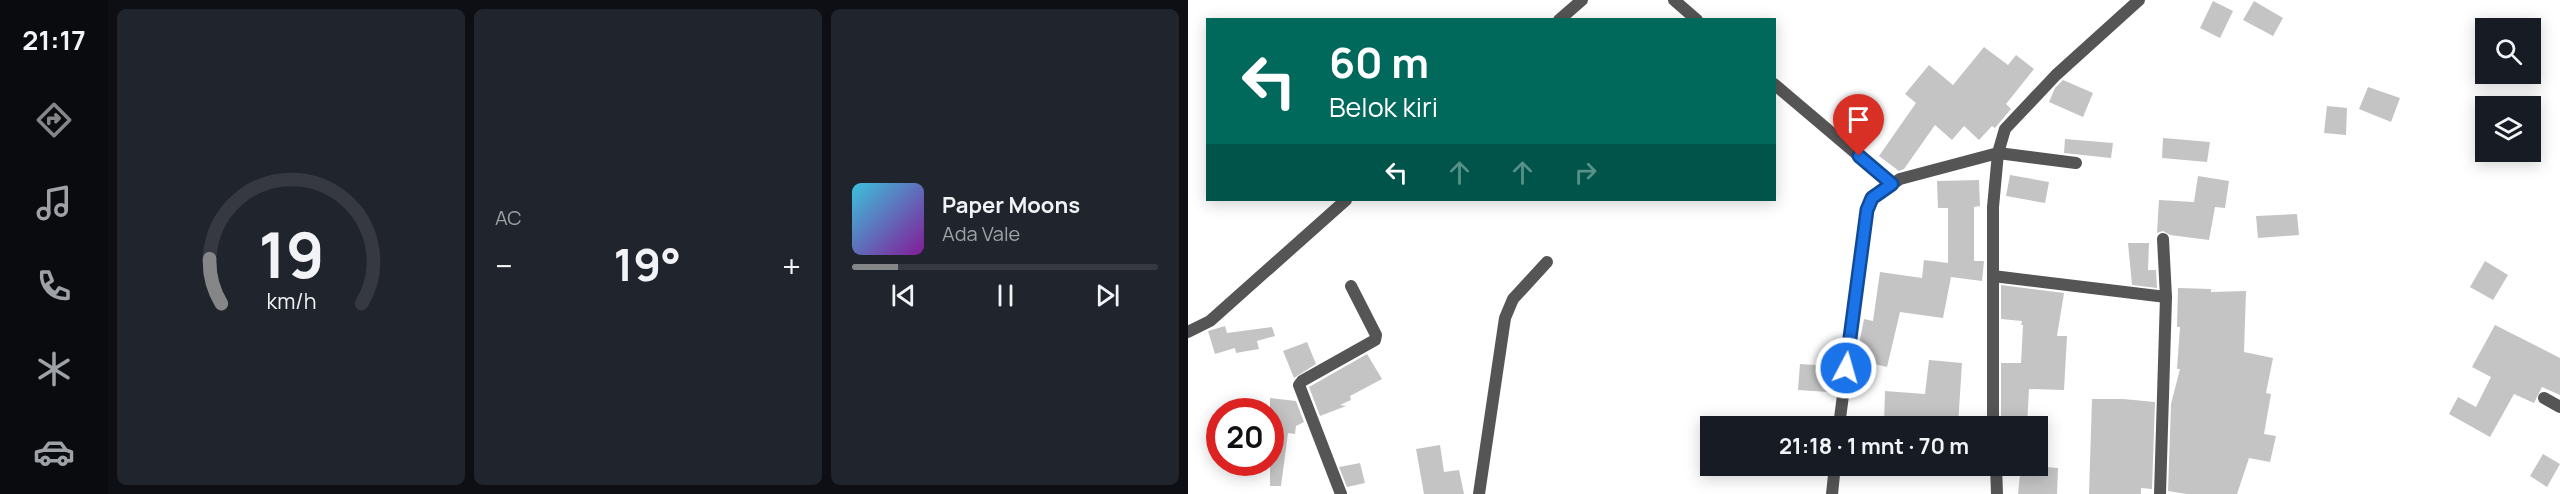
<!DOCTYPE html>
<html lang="id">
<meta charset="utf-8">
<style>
:root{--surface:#171b24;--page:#20242c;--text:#f1f3f6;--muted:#9ea1a6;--line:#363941;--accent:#858687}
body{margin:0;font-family:Manrope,sans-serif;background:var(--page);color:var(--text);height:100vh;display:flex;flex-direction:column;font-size:22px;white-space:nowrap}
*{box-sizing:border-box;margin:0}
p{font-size:20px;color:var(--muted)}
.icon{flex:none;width:33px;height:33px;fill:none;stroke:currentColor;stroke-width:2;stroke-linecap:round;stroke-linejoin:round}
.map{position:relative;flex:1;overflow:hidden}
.side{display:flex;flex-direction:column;gap:9px;padding:9px;background:#0d0f14;width:1080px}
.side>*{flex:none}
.top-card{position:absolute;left:18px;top:18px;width:570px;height:183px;border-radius:0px;box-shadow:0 3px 15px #0003;background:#00695c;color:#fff;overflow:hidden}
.controls{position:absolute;left:1287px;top:18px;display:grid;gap:12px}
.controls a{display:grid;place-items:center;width:66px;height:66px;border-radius:0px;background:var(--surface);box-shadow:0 3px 15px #0003;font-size:30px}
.speed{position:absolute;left:18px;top:398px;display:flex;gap:12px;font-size:30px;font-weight:700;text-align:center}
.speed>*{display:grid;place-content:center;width:78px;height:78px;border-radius:50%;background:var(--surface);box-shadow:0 3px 15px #0003;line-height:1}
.speed .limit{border:9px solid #d22;background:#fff;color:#111}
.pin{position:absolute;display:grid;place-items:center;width:51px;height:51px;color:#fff;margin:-62px -26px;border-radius:50% 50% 50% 0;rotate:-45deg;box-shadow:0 0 6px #0007}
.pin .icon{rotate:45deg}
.me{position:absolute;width:66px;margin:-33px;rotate:6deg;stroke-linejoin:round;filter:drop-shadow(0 0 4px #0008)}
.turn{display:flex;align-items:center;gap:21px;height:126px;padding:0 24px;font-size:27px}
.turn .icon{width:78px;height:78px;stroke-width:2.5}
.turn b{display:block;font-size:42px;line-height:51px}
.lanes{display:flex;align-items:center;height:57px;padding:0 24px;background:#0003;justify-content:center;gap:30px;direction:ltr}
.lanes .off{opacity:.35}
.big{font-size:45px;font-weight:700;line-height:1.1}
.side .tile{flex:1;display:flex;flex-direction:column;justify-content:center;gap:9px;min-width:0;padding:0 21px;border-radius:9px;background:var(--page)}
.side .dial{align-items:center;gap:0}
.dial svg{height:156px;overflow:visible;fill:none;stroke:var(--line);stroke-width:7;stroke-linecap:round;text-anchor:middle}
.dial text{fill:var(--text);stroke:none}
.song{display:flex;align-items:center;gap:18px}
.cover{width:72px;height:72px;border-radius:9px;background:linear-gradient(135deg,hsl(190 70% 55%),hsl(290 70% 35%))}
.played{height:6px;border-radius:3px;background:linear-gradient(90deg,var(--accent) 15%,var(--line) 15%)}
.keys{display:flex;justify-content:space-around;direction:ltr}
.heat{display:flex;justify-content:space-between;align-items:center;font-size:33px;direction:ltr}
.side .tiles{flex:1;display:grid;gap:9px;grid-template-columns:repeat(3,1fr)}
.trip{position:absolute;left:512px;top:416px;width:348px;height:60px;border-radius:0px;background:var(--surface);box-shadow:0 3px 15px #0003;font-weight:700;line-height:60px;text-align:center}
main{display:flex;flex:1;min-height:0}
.tab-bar{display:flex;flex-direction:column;width:108px;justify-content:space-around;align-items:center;background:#090b0e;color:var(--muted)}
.tab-bar .icon{width:42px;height:42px}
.tab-bar .on{color:var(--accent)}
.tab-bar b{font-size:27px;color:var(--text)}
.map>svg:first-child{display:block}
</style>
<main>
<nav class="tab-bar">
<b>21:17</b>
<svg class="icon on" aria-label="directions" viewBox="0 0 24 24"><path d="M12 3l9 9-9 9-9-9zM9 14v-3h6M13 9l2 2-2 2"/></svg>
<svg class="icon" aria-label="music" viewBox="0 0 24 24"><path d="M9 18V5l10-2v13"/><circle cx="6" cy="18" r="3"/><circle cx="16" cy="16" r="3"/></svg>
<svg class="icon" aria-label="phone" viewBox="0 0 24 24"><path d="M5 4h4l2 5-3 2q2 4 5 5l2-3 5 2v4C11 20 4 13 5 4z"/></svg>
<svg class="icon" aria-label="climate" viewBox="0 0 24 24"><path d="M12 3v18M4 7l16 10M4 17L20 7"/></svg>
<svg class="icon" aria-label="car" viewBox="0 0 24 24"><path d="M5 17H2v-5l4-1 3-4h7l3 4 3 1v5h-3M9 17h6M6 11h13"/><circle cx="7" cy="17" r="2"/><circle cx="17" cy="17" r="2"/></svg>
</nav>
<section class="side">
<div class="tiles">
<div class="tile dial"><svg viewBox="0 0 100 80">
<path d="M14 69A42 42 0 1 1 86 69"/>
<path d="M14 69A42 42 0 0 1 8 46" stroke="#858687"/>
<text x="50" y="56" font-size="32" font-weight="700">19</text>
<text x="50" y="72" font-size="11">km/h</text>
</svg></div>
<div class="tile"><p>AC</p>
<div class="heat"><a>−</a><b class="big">19°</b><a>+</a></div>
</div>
<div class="tile">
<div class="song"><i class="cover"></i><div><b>Paper Moons</b><p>Ada Vale</p></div></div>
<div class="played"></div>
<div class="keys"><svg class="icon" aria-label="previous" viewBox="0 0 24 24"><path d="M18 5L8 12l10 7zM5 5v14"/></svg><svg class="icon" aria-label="pause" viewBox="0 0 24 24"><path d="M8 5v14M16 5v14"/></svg><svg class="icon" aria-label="next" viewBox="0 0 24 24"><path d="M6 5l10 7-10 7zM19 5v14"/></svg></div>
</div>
</div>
</section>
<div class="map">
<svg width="1372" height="494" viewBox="0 0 1372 494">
<rect width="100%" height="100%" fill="#fff"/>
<path fill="#c4c4c4" d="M1025 1 1045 11 1032 38 1012 28Z
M1066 1 1095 18 1085 36 1055 20Z
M796 47 820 65 828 55 846 69 818 104 823 109 807 128 804 126 791 140 776 126 764 140 747 125 716 169 711 171 691 156 728 103 717 94 741 65 765 85Z
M875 80 905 93 895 117 861 102 867 88Z
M1180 87 1212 98 1203 122 1171 109Z
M1139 106 1159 108 1158 135 1136 133Z
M975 138 1022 142 1019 162 974 158Z
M877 139 925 143 923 158 876 153Z
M822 175 861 182 857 203 818 196Z
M1010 176 1041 181 1037 208 1027 207 1021 240 982 235 975 231 969 233 971 200 1006 202Z
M791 180 792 206 786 207V261H796L794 281 763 277 755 318 712 312 699 367 668 360 676 319 685 321 692 272 734 278 736 260 760 263V208H750L749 181Z
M1109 214 1111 235 1070 238 1068 216Z
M940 243H961L960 270H968L969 288 944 285Z
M1297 261 1320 275 1305 300 1282 287Z
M813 285 876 293 869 336H879L876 390 841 389 839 426H813V363H833L835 325H833L834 321 813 319Z
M990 288 1023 289V292L1058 291 1056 352 1085 358 1078 393 1083 394 1076 434 1088 436 1082 462 1061 458 1049 494H999L980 491 983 404 992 369H989L992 327H989Z
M1307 325 1372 358V395L1354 387 1346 403 1326 394 1302 437 1261 414 1270 397 1288 407 1303 377 1284 367Z
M37 326 39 333 84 327 87 336 69 341 71 349 48 353 47 348 27 354 20 331Z
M119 342 128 364 106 378 95 351Z
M179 354 194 379 162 396 163 400 152 405 158 406 132 416 121 387Z
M741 360 774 363 770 425 722 419V425L696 424 697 391 737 394Z
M612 364 643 366 641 392 610 390Z
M82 398 108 401 116 422 108 426 107 434 100 433 93 486H82Z
M904 399H935L967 402 964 489 953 488V494H901Z
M252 445 256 472 271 470 276 494H236L228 449Z
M1355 454 1372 464 1359 487 1342 476Z
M172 463 177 483 159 487 151 467Z
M833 465 870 468 869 494H830Z"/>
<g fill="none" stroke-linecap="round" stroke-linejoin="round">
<path stroke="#555" stroke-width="12" d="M486 0 509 20
M586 84 704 184
M805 276 978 297
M651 426 679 211 684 198 712 179 810 153 888 163
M644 494 647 465"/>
<path stroke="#555" stroke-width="12" d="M371 20 394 0
M0 332 22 321 158 200
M1356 398 1372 407
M805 426V207L810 153 817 129 868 75 951 0
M808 465 809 494
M153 494 111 385 114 381 187 340 188 335 163 286
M291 494 317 318 325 299 359 262
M972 494 978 297 975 239"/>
</g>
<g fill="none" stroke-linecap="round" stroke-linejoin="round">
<defs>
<path id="route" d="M658 368 679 210 684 198 704 184 671 156"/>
</defs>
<use href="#route" stroke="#114b97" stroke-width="15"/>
<use href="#route" stroke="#1a73e8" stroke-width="10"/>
</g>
</svg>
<div class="controls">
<a><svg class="icon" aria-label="search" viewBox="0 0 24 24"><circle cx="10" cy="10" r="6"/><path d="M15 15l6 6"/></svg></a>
<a><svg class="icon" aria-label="layers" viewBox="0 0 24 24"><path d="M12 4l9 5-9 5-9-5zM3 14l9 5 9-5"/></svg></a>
</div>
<div class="speed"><div class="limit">20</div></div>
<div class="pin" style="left:671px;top:156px;background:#d93025"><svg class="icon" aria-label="arrive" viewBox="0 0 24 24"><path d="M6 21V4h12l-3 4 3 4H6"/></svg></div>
<svg class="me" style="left:658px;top:368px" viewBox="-20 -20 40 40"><circle r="17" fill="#1a73e8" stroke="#fff" stroke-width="3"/><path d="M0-11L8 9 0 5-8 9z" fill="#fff"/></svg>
<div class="trip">21:18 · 1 mnt · 70 m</div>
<div class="top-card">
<div class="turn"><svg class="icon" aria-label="left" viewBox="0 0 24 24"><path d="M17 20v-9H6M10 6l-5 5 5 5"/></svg><div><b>60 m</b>Belok kiri</div></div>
<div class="lanes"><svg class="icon" aria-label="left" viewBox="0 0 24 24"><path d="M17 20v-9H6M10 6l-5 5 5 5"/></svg><svg class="icon off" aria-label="ahead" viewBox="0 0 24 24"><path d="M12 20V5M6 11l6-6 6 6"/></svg><svg class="icon off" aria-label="ahead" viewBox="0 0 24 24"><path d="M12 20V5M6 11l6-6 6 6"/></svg><svg class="icon off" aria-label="right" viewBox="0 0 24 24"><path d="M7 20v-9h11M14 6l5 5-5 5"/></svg></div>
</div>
</div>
</main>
